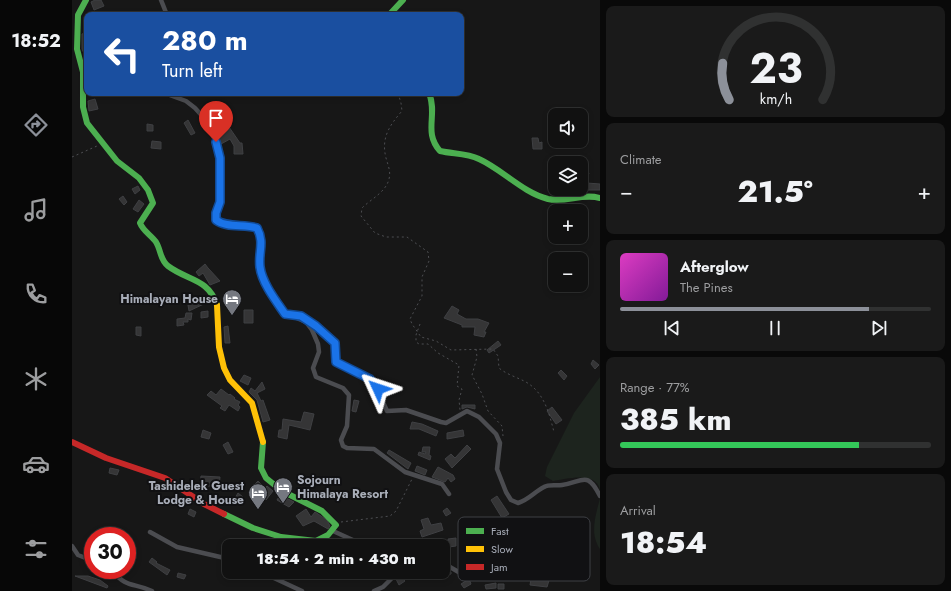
<!DOCTYPE html>
<meta charset="utf-8">
<style>
:root{--surface:#111;--page:#1a1a1a;--text:#f1f3f6;--muted:#9c9d9f;--line:#303131;--accent:#8c9099}
body{margin:0;font-family:Jost,sans-serif;background:var(--page);color:var(--text);height:100vh;display:flex;flex-direction:column;font-size:15px;white-space:nowrap}
*{box-sizing:border-box;margin:0}
p{font-size:13px;color:var(--muted)}
.icon{flex:none;width:22px;height:22px;fill:none;stroke:currentColor;stroke-width:2;stroke-linecap:round;stroke-linejoin:round}
.map{position:relative;flex:1;overflow:hidden}
.sheet{display:flex;flex-direction:column;gap:6px;padding:6px;background:#090909;width:351px}
.sheet>*{flex:none}
.banner{position:absolute;left:12px;top:12px;width:380px;height:84px;border-radius:8px;box-shadow:0 2px 6px #0003,0 0 0 1px var(--line);background:#1a4fa0;color:#fff;overflow:hidden}
.tools{position:absolute;left:476px;top:108px;display:grid;gap:8px}
.tools a{display:grid;place-items:center;width:40px;height:40px;border-radius:8px;background:var(--surface);box-shadow:0 2px 6px #0003,0 0 0 1px var(--line);font-size:20px}
.speed{position:absolute;left:12px;top:527px;display:flex;gap:8px;font-size:20px;font-weight:700;text-align:center}
.speed>*{display:grid;place-content:center;width:52px;height:52px;border-radius:50%;background:var(--surface);box-shadow:0 2px 6px #0003,0 0 0 1px var(--line);line-height:1}
.speed .limit{border:6px solid #d22;background:#fff;color:#111}
.pin{position:absolute;display:grid;place-items:center;width:34px;height:34px;color:#fff;margin:-41px -17px;border-radius:50% 50% 50% 0;rotate:-45deg;box-shadow:0 0 4px #0007}
.pin .icon{rotate:45deg}
.me{position:absolute;width:44px;margin:-22px;rotate:312deg;stroke-linejoin:round;filter:drop-shadow(0 0 3px #0008)}
.turn{display:flex;align-items:center;gap:14px;height:84px;padding:0 12px;font-size:18px}
.turn .icon{width:52px;height:52px;stroke-width:2.5}
.turn b{display:block;font-size:28px;line-height:34px}
.big{font-size:30px;font-weight:800;line-height:1.1}
.sheet .widget{flex:1;display:flex;flex-direction:column;justify-content:center;gap:6px;min-width:0;padding:0 14px;border-radius:8px;background:var(--page)}
.sheet .dial{align-items:center;gap:0}
.dial svg{height:104px;overflow:visible;fill:none;stroke:var(--line);stroke-width:7;stroke-linecap:round;text-anchor:middle}
.dial text{fill:var(--text);stroke:none}
.song{display:flex;align-items:center;gap:12px}
.cover{width:48px;height:48px;border-radius:6px;background:linear-gradient(135deg,hsl(310 70% 55%),hsl(290 70% 35%))}
.played{height:4px;border-radius:2px;background:linear-gradient(90deg,var(--accent) 80%,var(--line) 80%)}
.keys{display:flex;justify-content:space-around;direction:ltr}
.heat{display:flex;justify-content:space-between;align-items:center;font-size:22px;direction:ltr}
.charge{height:6px;border-radius:3px;background:linear-gradient(90deg,#34c759 77%,var(--line) 0)}
.trip{position:absolute;left:150px;top:539px;width:228px;height:40px;border-radius:8px;background:var(--surface);box-shadow:0 2px 6px #0003,0 0 0 1px var(--line);font-weight:800;line-height:40px;text-align:center}
main{display:flex;flex:1;min-height:0}
.menu{display:flex;flex-direction:column;width:72px;justify-content:space-around;align-items:center;background:#070707;color:var(--muted)}
.menu .icon{width:28px;height:28px}
.menu .current{color:var(--accent)}
.menu b{font-size:18px;color:var(--text)}
.map>svg:first-child{display:block}
</style>
<main>
<nav class="menu">
<b>18:52</b>
<svg class="icon current" aria-label="directions" viewBox="0 0 24 24"><path d="M12 3l9 9-9 9-9-9zM9 14v-3h6M13 9l2 2-2 2"/></svg>
<svg class="icon" aria-label="music" viewBox="0 0 24 24"><path d="M9 18V5l10-2v13"/><circle cx="6" cy="18" r="3"/><circle cx="16" cy="16" r="3"/></svg>
<svg class="icon" aria-label="phone" viewBox="0 0 24 24"><path d="M5 4h4l2 5-3 2q2 4 5 5l2-3 5 2v4C11 20 4 13 5 4z"/></svg>
<svg class="icon" aria-label="climate" viewBox="0 0 24 24"><path d="M12 3v18M4 7l16 10M4 17L20 7"/></svg>
<svg class="icon" aria-label="car" viewBox="0 0 24 24"><path d="M5 17H2v-5l4-1 3-4h7l3 4 3 1v5h-3M9 17h6M6 11h13"/><circle cx="7" cy="17" r="2"/><circle cx="17" cy="17" r="2"/></svg>
<svg class="icon" aria-label="filters" viewBox="0 0 24 24"><path d="M4 7h16M4 17h16"/><circle cx="9" cy="7" r="2"/><circle cx="15" cy="17" r="2"/></svg>
</nav>
<div class="map">
<svg width="528" height="591" viewBox="0 0 528 591">
<rect width="100%" height="100%" fill="#171717"/>
<path fill="#1d241e" d="M528 377V490C524 471 495 479 481 481L473 476 475 467 502 413Z
M528 498V549C517 533 524 515 528 498Z"/>
<path fill="#353536" stroke="#3f4043" d="M23 0H29L32 6 22 10 19 2Z
M15 32V56H13L10 49V34Z
M23 99 26 109 17 111 16 101Z
M155 119 159 126 157 127 168 143H170L171 154H162V146L158 139 149 144 140 125 145 122 147 125Z
M116 120 123 133 119 135 112 123Z
M75 124 81 125V131H75Z
M460 138H466L467 143 470 142V149H461Z
M80 141 89 142V149L79 148Z
M515 169 517 174 509 177V172Z
M515 183 528 184V190H515Z
M66 186 68 190 63 194 60 189Z
M51 196 55 202 52 205 47 199Z
M67 200 72 204 66 212 61 209Z
M133 264 136 268 148 281 138 285 131 273 127 276 124 272Z
M134 298 136 302 117 311 116 305 127 303 126 302Z
M380 306 387 310 385 314 394 319H406L417 323 412 332H414L412 337 402 335 403 327H390V325L372 318Z
M172 310H181V323H172Z
M136 311V317L129 318V312Z
M114 313H120L119 320 116 319V322H111L112 325 105 326V319L113 318Z
M156 326 158 343H153L152 327Z
M64 327H69V336L64 335Z
M426 341 429 345 417 353 415 350Z
M521 360 527 365 523 369 519 364Z
M489 370 495 376 492 380 486 373Z
M172 375 179 378 176 385 168 381Z
M190 382 193 389 185 393 189 401 191 400 198 420 191 422 185 400 177 392 179 388 183 391Z
M149 389 157 395 158 394 163 398 162 399 168 402 166 405 168 407 166 411 157 405 153 411 148 408 150 406 135 395 139 391 144 395Z
M282 400 287 401 284 412 280 411Z
M390 405H403V409L395 407 390 409Z
M480 407 490 420 484 424 475 411Z
M232 412 242 414 238 430 217 425 215 439 206 437 207 430H210L211 419 229 422Z
M340 422 350 424 366 431 364 436 347 429H338Z
M131 430 139 433 137 439 129 437Z
M391 430 392 436 375 439V433Z
M156 442 161 452 156 454 151 445Z
M395 445 399 449 380 468 373 459 379 454 383 458Z
M351 447H358L357 455 359 456 358 460 346 455 347 452 353 454 354 452H350Z
M317 450 339 463 336 469 315 453Z
M345 466 355 470 353 475 343 471Z
M366 467 381 475 383 479 379 482 376 478 373 482 360 477Z
M38 468 47 470 45 475 37 473Z
M129 476 148 477 147 487 128 485Z
M186 481 193 488 195 486 201 491 194 500 180 487Z
M166 493 171 497 168 502 163 498Z
M208 495 222 502 217 507 205 500Z
M425 496 437 514 430 518 419 500Z
M375 508 379 513 374 516 371 511Z
M118 509 124 512 122 517 116 514Z
M234 509 239 517 243 512 255 520 258 526 256 529 242 521 231 526 224 516Z
M356 518 359 525 369 523 371 530 350 537 348 531 352 529 349 520Z
M384 538V546L377 547 376 539Z
M55 549 62 550 61 555 55 554Z
M80 558 85 562 84 563 98 570 95 575 77 562Z
M460 559 478 567V577L475 587 458 585 459 579 443 578V573L446 572V564L457 565Z
M371 567 375 572H379V574L367 577 366 572H371Z
M330 572H339L330 578 333 581 327 585 324 579Z
M106 573 114 575 112 579 105 577Z
M3 576H16L28 580 36 586 35 588Z
M397 579 399 584 392 588 389 584Z
M424 583V588L414 589 413 585Z
M426 584H432V589H426Z"/>
<g fill="none" stroke-linecap="round" stroke-linejoin="round">
<path stroke="#4d4e52" stroke-width="1" stroke-dasharray="2 3" stroke-linecap="butt" d="M326 93 329 103 330 111C317 126 309 138 314 158 316 165 319 172 317 179 314 192 299 199 290 208L289 216 303 233 314 237H335L356 252 357 261 350 277V296L338 319 340 324 349 337 364 341 379 350 421 349 426 356 427 368C434 374 444 377 452 381 472 391 477 413 482 432
M0 157 25 146
M348 324 344 335V342L347 344H356L366 353 387 365 385 386 390 389 387 400 388 410
M404 349 405 357 400 375 410 394 416 411 430 426 431 436
M269 522 318 516 324 511 340 479"/>
<path stroke="#4b4c50" stroke-width="4.5" d="M89 0 95 15
M92 93 114 101 123 108 132 118 144 142 148 158V202L144 213V220C154 228 172 224 185 228 193 243 186 252 188 267 190 283 204 301 213 314L229 316 259 339 263 343 264 362 302 382 315 411 334 410 369 422 374 423 395 411 407 417 424 434 428 443 425 469 434 492 439 500 446 503C458 499 462 492 472 487 477 484 484 486 490 485 511 482 515 470 528 496
M222 317 234 322 240 330 246 344 247 352 241 368 244 377 271 388 277 395 275 426 269 440 271 446 275 448 302 449 333 472 370 484 377 494
M261 531 283 541 327 546
M78 532 105 547 157 559
M0 546 6 555 21 561
M371 563 390 574H432
M39 570C56 589 60 582 80 591
M189 572 230 591
M302 591 311 587 326 572"/>
<path stroke="#4caf50" stroke-width="6" d="M14 0 6 15 5 49 11 72V107L15 123 45 161 67 178 76 190 81 203 68 223C71 231 79 235 84 242 89 250 88 260 96 266 116 281 136 278 145 305
M317 15 331 0
M357 93C366 115 351 132 368 151 381 154 395 153 407 159 431 170 450 192 476 199 494 203 510 193 528 198
M152 514 181 528 209 537 244 541 256 535 264 525 250 511 210 491 194 478 189 468 191 442"/>
<path stroke="#ffc107" stroke-width="6" d="M145 305 147 347 152 368 158 380 180 403 191 442"/>
<path stroke="#c62828" stroke-width="6" d="M0 442 34 458 93 478 132 504 152 514"/>
</g>
<g fill="none" stroke-linecap="round" stroke-linejoin="round">
<defs>
<path id="route" d="M144 142 148 158V202L144 213V220C154 228 172 224 185 228 193 243 186 252 188 267 190 283 204 301 213 314L229 316 244 326 263 343 264 362 298 379 306 389"/>
</defs>
<use href="#route" stroke="#114b97" stroke-width="10"/>
<use href="#route" stroke="#1a73e8" stroke-width="7"/>
</g>
<defs>
<symbol id="hotel-pin" viewBox="-11 -11 22 30"><path d="M0 17L-7.5 6A9.5 9.5 0 1 1 7.5 6Z" fill="#757880" stroke="#111113"/><path d="M-6-4.5h1.5V1H6V5H4.5V3h-9V5H-6ZM-4 0a1.8 1.8 0 1 1 3.6 0ZM.5 0V-2.5h3Q6-2.5 6 0Z" fill="#fff"/></symbol>
</defs>
<g fill-rule="evenodd">
<use href="#hotel-pin" x="149" y="288" width="22" height="30"/>
<use href="#hotel-pin" x="200" y="476" width="22" height="30"/>
<use href="#hotel-pin" x="175" y="482" width="22" height="30"/>
</g>
<g text-anchor="middle" dominant-baseline="central" stroke-width="4" stroke-linejoin="round" paint-order="stroke">
<g font-size="12" font-weight="bold" fill="#a8adb8" stroke="#111113" text-anchor="end">
<text x="146" y="299">Himalayan House</text>
<text x="225" y="480" text-anchor="start">Sojourn<tspan x="225" dy="14">Himalaya Resort</tspan></text>
<text x="172" y="486">Tashidelek Guest<tspan x="172" dy="14">Lodge &amp; House</tspan></text>
</g>
</g>
<rect x="386" y="517" width="132" height="64" rx="6" fill="#111113" stroke="#3e4045" stroke-width="1"/>
<rect x="394" y="528" width="18" height="6" fill="#4caf50"/>
<rect x="394" y="546" width="18" height="6" fill="#ffc107"/>
<rect x="394" y="564" width="18" height="6" fill="#c62828"/>
<g font-size="11" fill="#a8adb8">
<text x="419" y="535">Fast</text>
<text x="419" y="553">Slow</text>
<text x="419" y="571">Jam</text>
</g>
</svg>
<div class="tools">
<a><svg class="icon" aria-label="sound" viewBox="0 0 24 24"><path d="M4 9h4l5-4v14l-5-4H4zM17 9q2 3 0 6"/></svg></a>
<a><svg class="icon" aria-label="layers" viewBox="0 0 24 24"><path d="M12 4l9 5-9 5-9-5zM3 14l9 5 9-5"/></svg></a>
<a>+</a>
<a>−</a>
</div>
<div class="speed"><div class="limit">30</div></div>
<div class="pin" style="left:144px;top:142px;background:#d93025"><svg class="icon" aria-label="arrive" viewBox="0 0 24 24"><path d="M6 21V4h12l-3 4 3 4H6"/></svg></div>
<svg class="me" style="left:306px;top:389px" viewBox="-20 -20 40 40"><path d="M0-17L14 15 0 8-14 15z" fill="#1a73e8" stroke="#fff" stroke-width="4"/></svg>
<div class="trip">18:54 · 2 min · 430 m</div>
<div class="banner">
<div class="turn"><svg class="icon" aria-label="left" viewBox="0 0 24 24"><path d="M17 20v-9H6M10 6l-5 5 5 5"/></svg><div><b>280 m</b>Turn left</div></div>
</div>
</div>
<section class="sheet">
<div class="widget dial"><svg viewBox="0 0 100 80">
<path d="M14 69A42 42 0 1 1 86 69"/>
<path d="M14 69A42 42 0 0 1 9 41" stroke="#8c9099"/>
<text x="50" y="56" font-size="32" font-weight="700">23</text>
<text x="50" y="72" font-size="11">km/h</text>
</svg></div>
<div class="widget"><p>Climate</p>
<div class="heat"><a>−</a><b class="big">21.5°</b><a>+</a></div>
</div>
<div class="widget">
<div class="song"><i class="cover"></i><div><b>Afterglow</b><p>The Pines</p></div></div>
<div class="played"></div>
<div class="keys"><svg class="icon" aria-label="previous" viewBox="0 0 24 24"><path d="M18 5L8 12l10 7zM5 5v14"/></svg><svg class="icon" aria-label="pause" viewBox="0 0 24 24"><path d="M8 5v14M16 5v14"/></svg><svg class="icon" aria-label="next" viewBox="0 0 24 24"><path d="M6 5l10 7-10 7zM19 5v14"/></svg></div>
</div>
<div class="widget"><p>Range · 77%</p><b class="big">385 km</b><div class="charge"></div></div>
<div class="widget"><p>Arrival</p><b class="big">18:54</b></div>
</section>
</main>
